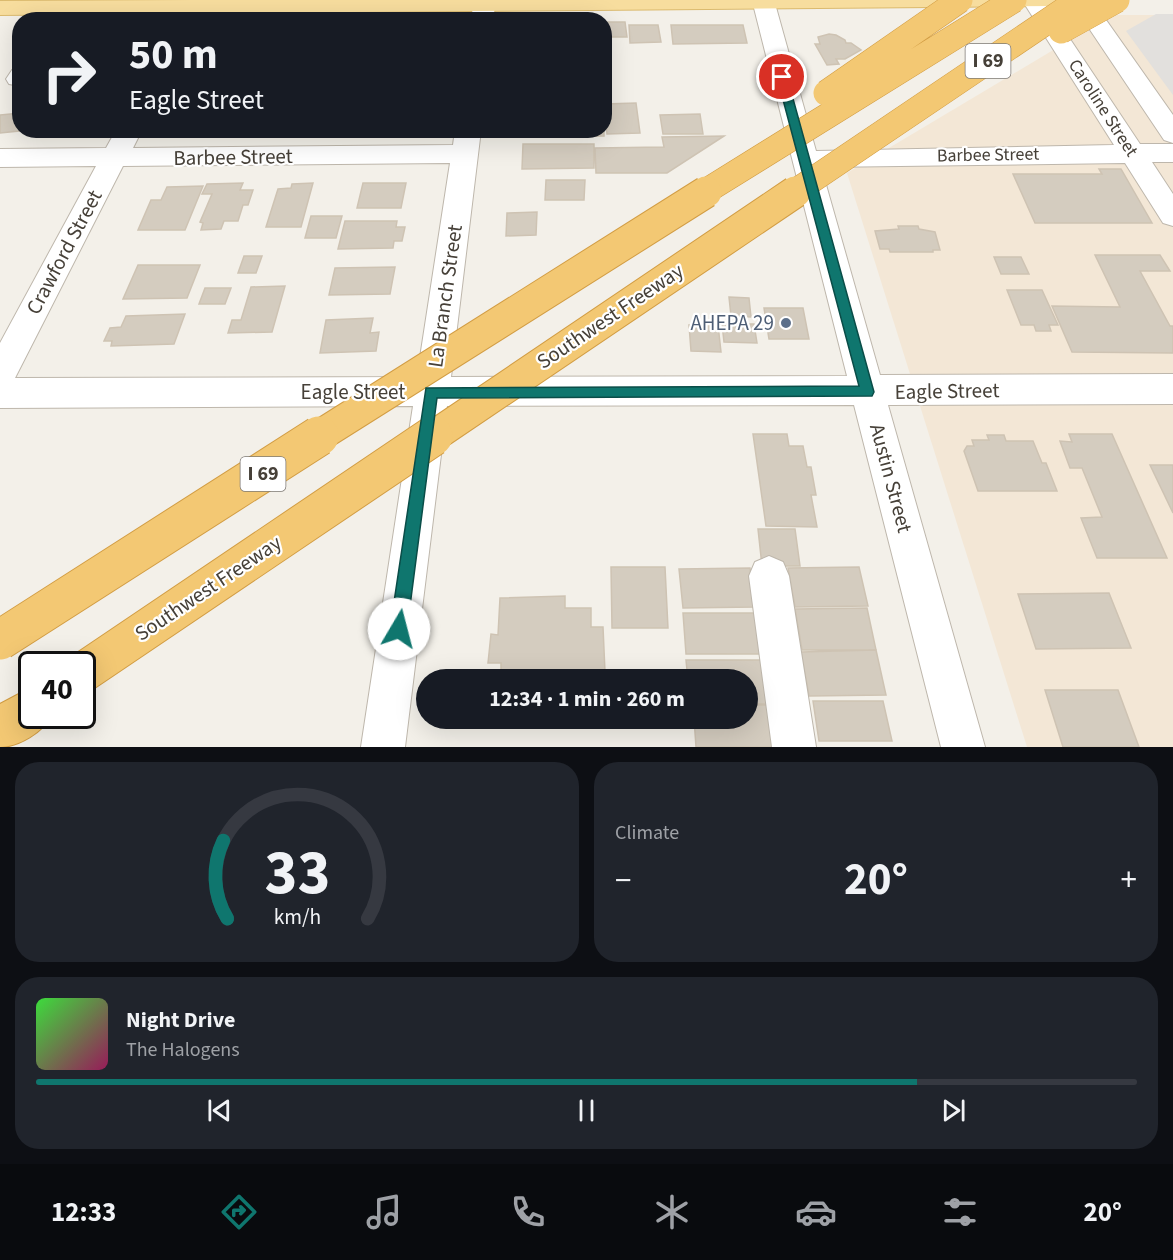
<!DOCTYPE html>
<meta charset="utf-8">
<style>
:root{--surface:#171b24;--page:#20242c;--text:#f1f3f6;--muted:#9ea1a6;--line:#363941;--accent:#0f766e}
body{margin:0;font-family:"Source Sans 3",sans-serif;background:var(--page);color:var(--text);height:100vh;display:flex;flex-direction:column;font-size:22px;white-space:nowrap}
*{box-sizing:border-box;margin:0}
p{font-size:20px;color:var(--muted)}
.icon{flex:none;width:33px;height:33px;fill:none;stroke:currentColor;stroke-width:2;stroke-linecap:round;stroke-linejoin:round}
.map{position:relative;height:747px;overflow:hidden}
.drawer{display:flex;flex-direction:column;gap:15px;padding:15px;background:#0d0f14;flex:1}
.drawer>*{flex:none}
.banner{position:absolute;left:12px;top:12px;width:600px;height:126px;border-radius:24px;box-shadow:0 6px 24px #0002;background:#171b24;color:var(--text);overflow:hidden}
.speed{position:absolute;left:18px;top:651px;display:flex;gap:12px;font-size:30px;font-weight:700;text-align:center}
.speed>*{display:grid;place-content:center;width:78px;height:78px;border-radius:50%;background:var(--surface);box-shadow:0 6px 24px #0002;line-height:1}
.speed .limit{border:3px solid #111;border-radius:9px;background:#fff;color:#111}
.pin{position:absolute;display:grid;place-items:center;width:51px;height:51px;color:#fff;margin:-26px;border:3px solid #fff;border-radius:50%;box-shadow:0 2px 6px #0007}
.me{position:absolute;width:66px;margin:-33px;rotate:8deg;stroke-linejoin:round;filter:drop-shadow(0 0 4px #0008)}
.turn{display:flex;align-items:center;gap:21px;height:126px;padding:0 18px;font-size:27px}
.turn .icon{width:78px;height:78px;stroke-width:2.5}
.turn b{display:block;font-size:42px;line-height:51px}
.big{font-size:45px;font-weight:700;line-height:1.1}
.drawer .tile{flex:1;display:flex;flex-direction:column;justify-content:center;gap:9px;min-width:0;padding:0 21px;border-radius:24px;background:var(--page)}
.drawer .dial{align-items:center;gap:0}
.dial svg{height:156px;overflow:visible;fill:none;stroke:var(--line);stroke-width:7;stroke-linecap:round;text-anchor:middle}
.dial text{fill:var(--text);stroke:none}
.song{display:flex;align-items:center;gap:18px}
.cover{width:72px;height:72px;border-radius:9px;background:linear-gradient(135deg,hsl(120 70% 55%),hsl(330 70% 35%))}
.played{height:6px;border-radius:3px;background:linear-gradient(90deg,var(--accent) 80%,var(--line) 80%)}
.keys{display:flex;justify-content:space-around;direction:ltr}
.heat{display:flex;justify-content:space-between;align-items:center;font-size:33px;direction:ltr}
.drawer .tiles{flex:1;display:grid;gap:15px;grid-template-columns:1fr 1fr}
.tile:last-child{grid-column:span 2}
.trip{position:absolute;left:416px;top:669px;width:342px;height:60px;border-radius:30px;background:var(--surface);box-shadow:0 6px 24px #0002;font-weight:700;line-height:60px;text-align:center}
.tab-bar{display:flex;height:96px;justify-content:space-around;align-items:center;background:#090b0e;color:var(--muted)}
.tab-bar .icon{width:42px;height:42px}
.tab-bar .active{color:var(--accent)}
.tab-bar b{font-size:27px;color:var(--text)}
.map>svg:first-child{display:block}
</style>
<div class="map">
<svg width="1173" height="747" viewBox="0 0 1173 747">
<rect width="100%" height="100%" fill="#f3f0e9"/>
<path fill="#f3e7d6" d="M1112 15H1173V747H1027L847 173Z"/>
<path fill="#e2e0dd" d="M1156 14H1173V95L1126 31Z"/>
<path fill="#d4ccbf" stroke="#cec3b3" stroke-width="1.5" d="M604 22H625L627 37H604Z
M629 25H658L661 42 630 43Z
M671 25H743L747 43 673 44Z
M829 34 836 35 845 40 846 43H851L861 50 845 59H836L839 64 827 65 815 44H820L818 37Z
M636 103 640 133 607 134 604 104Z
M20 113 19 131 0 133V115Z
M700 114 703 134H663L660 115Z
M389 130H425L424 137H388Z
M516 130H604V136L516 137Z
M724 136 667 173H596L595 148 664 147 662 137Z
M523 144H594V168L522 169Z
M1099 169H1121L1152 223H1035L1013 174H1102Z
M546 180H585L584 200H545Z
M243 183 240 190H253L248 205H243L238 221H224L221 229 201 230 203 223 200 222 212 194H202L207 184Z
M313 183 301 227H266L278 189 291 188 292 184Z
M363 183H406L401 208H357Z
M203 186 185 230H138L151 200H161L167 187Z
M537 212 536 235 506 236 507 213Z
M311 216H342L336 238H305Z
M345 221H397L396 227H405L402 241H394L393 248 338 249Z
M898 226H918L919 229 935 232 940 250H933V252H890L889 249H880L875 231 899 229Z
M1095 255H1160L1170 271H1140L1170 326H1173V353L1072 352 1052 306 1120 307Z
M244 256H262L256 273H238Z
M994 257H1021L1029 274H1001Z
M138 265H200L187 298 123 299Z
M395 267 390 294 329 295 335 268Z
M285 286 272 332 228 333 232 320H241L251 287Z
M205 288H231L225 304H199Z
M1007 290H1042L1058 325H1049L1051 331H1036L1034 325H1021Z
M729 297 749 298 751 317 731 316Z
M764 308H803L809 339H769Z
M185 314 174 344 111 346 112 341H104L110 328 121 327 126 316Z
M373 318 370 333 379 332 376 351 320 353 326 320Z
M722 324H754L757 343 724 342Z
M689 325H718L721 352 691 351Z
M753 434H787L789 446H803L807 467H811L816 495H811L817 527 766 526Z
M1069 434H1112L1167 558H1097L1081 518 1102 517 1082 468H1070L1060 441 1072 442Z
M987 435H1004L1006 441H1033L1042 463H1046L1057 491H978L964 451 967 446H974L972 440H989Z
M1150 465H1173V513Z
M758 529H795L800 566H762Z
M611 567H665L668 628H612Z
M859 567 868 606 795 607 788 568Z
M750 568 755 607 683 608 679 569Z
M1109 593 1131 648 1036 649 1018 594Z
M565 596V608H591V627H603L605 672 501 674V663H488L491 634 498 635 500 598Z
M867 608 876 650H802L795 609Z
M683 613H756L761 654H686Z
M876 650 886 695 809 696 801 652Z
M686 660H763L769 704H747V680H688Z
M1045 690H1118L1139 747H1063Z
M813 701H883L892 741H819Z
M747 705H771L777 747H696L694 718H747Z"/>
<g fill="none" stroke-linecap="round" stroke-linejoin="round">
<defs>
<path id="minor" d="M192 0H216L201 20H179Z
M474 0H496L493 20H471Z
M752 0H774L816 151 1114 145 1022 0H1044L1140 144H1173V162H1152L1173 194V226L1163 223 1125 163 821 167 880 375 1173 374V404L888 405 985 747H941L854 405 447 406 405 747H361L413 406 0 408V343L96 166 0 167V149L106 148 116 130H142L133 148 453 145 455 130H481L451 377 847 376ZM450 163 417 377 15 378 123 166Z
M1070 0H1092L1173 115V143L1164 140Z
M20 68V86L9 84 6 79 12 70Z
M769 556 783 562 789 576 816 747H772L749 576 755 562Z"/>
<path id="major" d="M191 0H1070L1067 5 1059 6 0 15V1Z"/>
<path id="highway" d="M32 687V716H50C44 732 18 747 0 747V704Z"/>
</defs>
<use href="#minor" stroke="#beb7ac" stroke-width="2"/>
<use href="#major" stroke="#dbba6e" stroke-width="2"/>
<use href="#highway" stroke="#d29d44" stroke-width="2"/>
<use href="#minor" fill="#fff" fill-rule="evenodd"/>
<use href="#major" fill="#f7dd9e" fill-rule="evenodd"/>
<use href="#highway" fill="#f3c873" fill-rule="evenodd"/>
<defs>
<path id="highway-bridge-far2" d="M1061 31 1117 0
M826 93 960 0
M703 193 1014 0
M793 193 1079 0"/>
<path id="highway-bridge-far1" d="M316 438 706 192
M431 438 795 192"/>
<path id="highway-bridge" d="M0 640 319 436
M82 673 433 436"/>
</defs>
<use href="#highway-bridge-far2" stroke="#d29d44" stroke-width="26" stroke-linecap="butt"/>
<use href="#highway-bridge-far1" stroke="#d29d44" stroke-width="33" stroke-linecap="butt"/>
<use href="#highway-bridge" stroke="#d29d44" stroke-width="41" stroke-linecap="butt"/>
<use href="#highway-bridge-far2" stroke="#f3c873" stroke-width="25"/>
<use href="#highway-bridge-far1" stroke="#f3c873" stroke-width="31"/>
<use href="#highway-bridge" stroke="#f3c873" stroke-width="39"/>
</g>
<path fill="#0f766e" stroke="#0a4d48" stroke-width="1.5" d="M782 74 787 77 874 392 872 396 437 398 407 629 405 635 399 637 393 635 390 629 426 388 859 386 777 77Z"/>
<circle fill="#5c6f8a" stroke="#fff" stroke-width="2" cx="786" cy="323" r="6"/>
<g text-anchor="middle" dominant-baseline="central" stroke-width="4.5" stroke-linejoin="round" paint-order="stroke">
<g font-size="18" fill="#464038" stroke="#fff">
<text transform="translate(1103 108) rotate(57)">Caroline Street</text>
<text transform="translate(988 155) rotate(-1)">Barbee Street</text>
</g>
<g fill="#fff" stroke="#7e7974" stroke-width="1.5">
<rect x="965.5" y="44" width="45" height="34" rx="4.5"/>
<rect x="240.5" y="457" width="45" height="34" rx="4.5"/>
</g>
<g font-size="20" font-weight="bold" fill="#464038">
<text x="988" y="61">I 69</text>
<text x="263" y="474">I 69</text>
</g>
<g font-size="21" fill="#464038" stroke="#fff">
<text transform="translate(233 157) rotate(-1)">Barbee Street</text>
<text transform="translate(64 252) rotate(-62)">Crawford Street</text>
<text transform="translate(445 296) rotate(-82)">La Branch Street</text>
<text transform="translate(610 316) rotate(-34)">Southwest Freeway</text>
<text transform="translate(947 391) rotate(-1)">Eagle Street</text>
<text x="353" y="392">Eagle Street</text>
<text transform="translate(891 478) rotate(75)">Austin Street</text>
<text transform="translate(208 588) rotate(-34)">Southwest Freeway</text>
</g>
<g font-size="21" fill="#4e5e75" stroke="#fff" text-anchor="end">
<text x="774" y="323">AHEPA 29</text>
</g>
</g>
</svg>
<div class="speed"><div class="limit">40</div></div>
<div class="pin" style="left:782px;top:77px;background:#d93025"><svg class="icon" aria-label="arrive" viewBox="0 0 24 24"><path d="M6 21V4h12l-3 4 3 4H6"/></svg></div>
<svg class="me" style="left:399px;top:629px" viewBox="-20 -20 40 40"><circle r="19" fill="#fff"/><path d="M0-13L10 11 0 6-10 11z" fill="#0f766e"/></svg>
<div class="trip">12:34 · 1 min · 260 m</div>
<div class="banner">
<div class="turn"><svg class="icon" aria-label="right" viewBox="0 0 24 24"><path d="M7 20v-9h11M14 6l5 5-5 5"/></svg><div><b>50 m</b>Eagle Street</div></div>
</div>
</div>
<section class="drawer">
<div class="tiles">
<div class="tile dial"><svg viewBox="0 0 100 80">
<path d="M14 69A42 42 0 1 1 86 69"/>
<path d="M14 69A42 42 0 0 1 12 29" stroke="#0f766e"/>
<text x="50" y="56" font-size="32" font-weight="700">33</text>
<text x="50" y="72" font-size="11">km/h</text>
</svg></div>
<div class="tile"><p>Climate</p>
<div class="heat"><a>−</a><b class="big">20°</b><a>+</a></div>
</div>
<div class="tile">
<div class="song"><i class="cover"></i><div><b>Night Drive</b><p>The Halogens</p></div></div>
<div class="played"></div>
<div class="keys"><svg class="icon" aria-label="previous" viewBox="0 0 24 24"><path d="M18 5L8 12l10 7zM5 5v14"/></svg><svg class="icon" aria-label="pause" viewBox="0 0 24 24"><path d="M8 5v14M16 5v14"/></svg><svg class="icon" aria-label="next" viewBox="0 0 24 24"><path d="M6 5l10 7-10 7zM19 5v14"/></svg></div>
</div>
</div>
</section>
<nav class="tab-bar">
<b>12:33</b>
<svg class="icon active" aria-label="directions" viewBox="0 0 24 24"><path d="M12 3l9 9-9 9-9-9zM9 14v-3h6M13 9l2 2-2 2"/></svg>
<svg class="icon" aria-label="music" viewBox="0 0 24 24"><path d="M9 18V5l10-2v13"/><circle cx="6" cy="18" r="3"/><circle cx="16" cy="16" r="3"/></svg>
<svg class="icon" aria-label="phone" viewBox="0 0 24 24"><path d="M5 4h4l2 5-3 2q2 4 5 5l2-3 5 2v4C11 20 4 13 5 4z"/></svg>
<svg class="icon" aria-label="climate" viewBox="0 0 24 24"><path d="M12 3v18M4 7l16 10M4 17L20 7"/></svg>
<svg class="icon" aria-label="car" viewBox="0 0 24 24"><path d="M5 17H2v-5l4-1 3-4h7l3 4 3 1v5h-3M9 17h6M6 11h13"/><circle cx="7" cy="17" r="2"/><circle cx="17" cy="17" r="2"/></svg>
<svg class="icon" aria-label="filters" viewBox="0 0 24 24"><path d="M4 7h16M4 17h16"/><circle cx="9" cy="7" r="2"/><circle cx="15" cy="17" r="2"/></svg>
<b>20°</b>
</nav>
